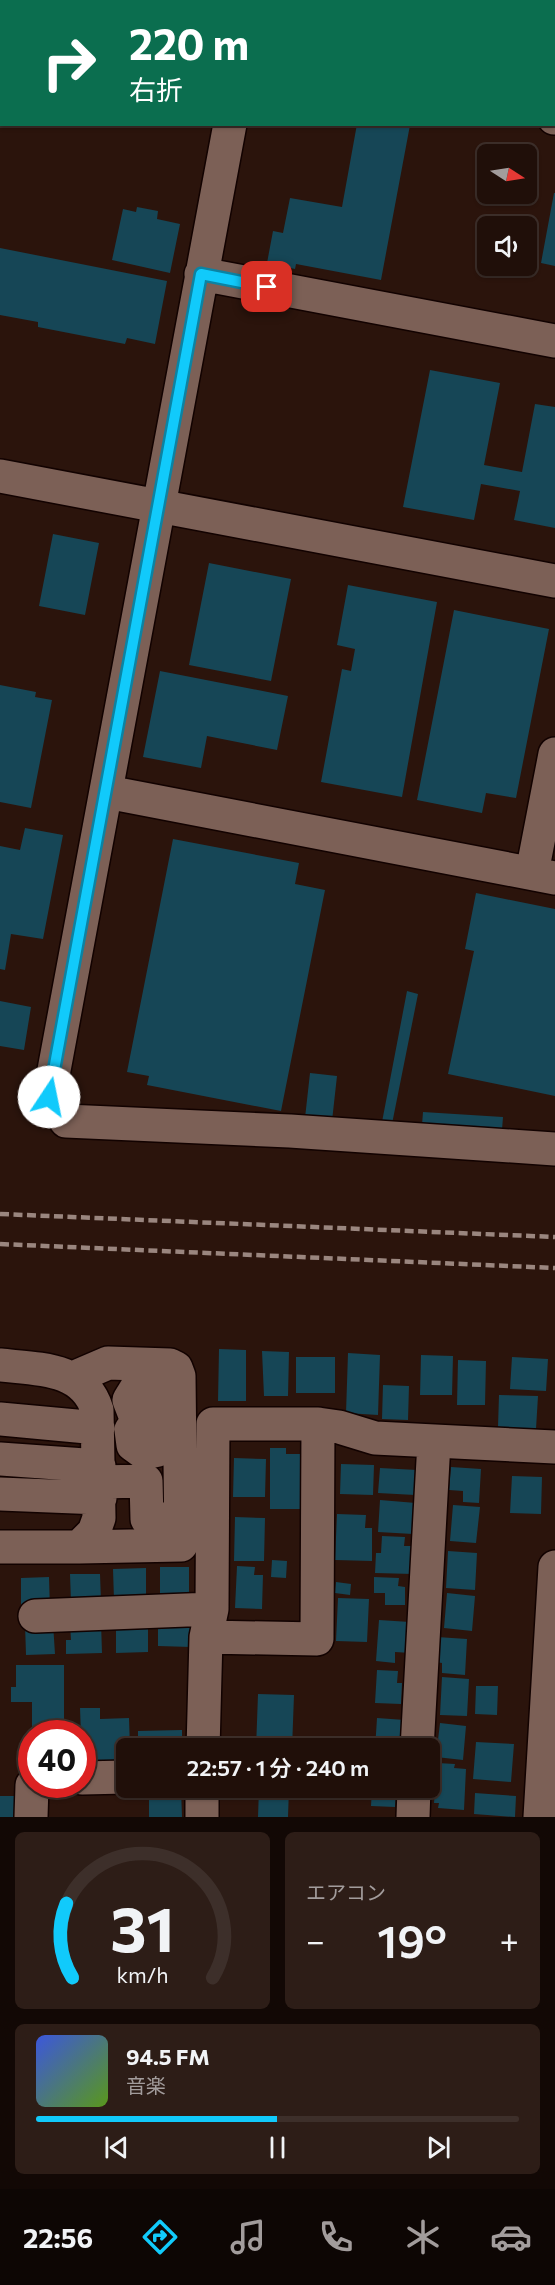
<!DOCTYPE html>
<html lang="ja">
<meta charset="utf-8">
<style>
:root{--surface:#200f09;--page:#2d1d17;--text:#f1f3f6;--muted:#a29c9c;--line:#3d2f2a;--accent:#11cafb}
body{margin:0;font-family:Commissioner,"Noto Sans JP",sans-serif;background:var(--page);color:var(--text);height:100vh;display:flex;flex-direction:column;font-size:22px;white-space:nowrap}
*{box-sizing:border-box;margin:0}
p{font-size:20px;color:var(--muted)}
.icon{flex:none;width:33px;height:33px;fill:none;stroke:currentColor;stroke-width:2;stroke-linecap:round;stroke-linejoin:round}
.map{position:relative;height:1817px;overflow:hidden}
.side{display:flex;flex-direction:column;gap:15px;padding:15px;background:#120805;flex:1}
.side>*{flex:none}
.top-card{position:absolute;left:0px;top:0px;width:555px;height:126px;box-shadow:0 2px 4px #0004,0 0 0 2px var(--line);background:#0b6e4f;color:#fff;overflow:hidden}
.needle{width:39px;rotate:102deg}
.tools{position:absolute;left:477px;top:144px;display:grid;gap:12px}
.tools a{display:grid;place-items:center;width:60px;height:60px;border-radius:9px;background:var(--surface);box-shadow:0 2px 4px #0004,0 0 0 2px var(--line);font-size:30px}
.speed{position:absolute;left:18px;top:1720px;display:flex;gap:12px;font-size:30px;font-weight:700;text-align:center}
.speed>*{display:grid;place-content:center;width:78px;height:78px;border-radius:50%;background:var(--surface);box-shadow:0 2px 4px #0004,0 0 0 2px var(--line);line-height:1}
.speed .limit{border:9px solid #d22;background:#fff;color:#111}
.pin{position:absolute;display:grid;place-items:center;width:51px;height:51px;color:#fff;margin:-26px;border-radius:12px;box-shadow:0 3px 9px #0006}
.me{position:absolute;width:66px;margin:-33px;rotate:11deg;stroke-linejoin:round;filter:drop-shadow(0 0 4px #0008)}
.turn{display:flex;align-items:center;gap:21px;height:126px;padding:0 30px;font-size:27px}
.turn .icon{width:78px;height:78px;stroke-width:2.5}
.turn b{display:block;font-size:42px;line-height:51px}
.big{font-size:45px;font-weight:600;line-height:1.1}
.side .tile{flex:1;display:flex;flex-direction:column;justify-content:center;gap:9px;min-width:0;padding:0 21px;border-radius:9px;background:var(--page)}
.side .dial{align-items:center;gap:0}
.dial svg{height:156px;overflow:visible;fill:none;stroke:var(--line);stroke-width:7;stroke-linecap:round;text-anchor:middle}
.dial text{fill:var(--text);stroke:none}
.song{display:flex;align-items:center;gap:18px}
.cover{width:72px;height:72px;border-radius:9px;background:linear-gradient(135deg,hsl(230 70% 55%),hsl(90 70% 35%))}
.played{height:6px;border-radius:3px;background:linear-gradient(90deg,var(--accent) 50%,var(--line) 50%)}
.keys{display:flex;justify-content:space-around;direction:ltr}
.heat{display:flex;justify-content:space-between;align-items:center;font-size:33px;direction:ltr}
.side .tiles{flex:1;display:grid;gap:15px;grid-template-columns:1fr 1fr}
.tile:last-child{grid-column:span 2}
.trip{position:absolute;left:116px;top:1738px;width:324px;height:60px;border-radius:9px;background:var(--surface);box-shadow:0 2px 4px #0004,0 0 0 2px var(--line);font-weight:600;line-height:60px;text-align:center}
.menu{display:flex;height:96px;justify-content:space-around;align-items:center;background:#0d0604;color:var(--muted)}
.menu .icon{width:42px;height:42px}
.menu .on{color:var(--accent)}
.menu b{font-size:27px;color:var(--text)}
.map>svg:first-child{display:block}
</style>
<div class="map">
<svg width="555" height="1817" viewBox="0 0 555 1817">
<rect width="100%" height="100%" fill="#2b140c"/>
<path fill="#164656" d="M357 124 410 125 381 280 296 264 295 269 267 263 273 231 283 233 290 198 342 207Z
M554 193H555V266L541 263Z
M137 207 158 211 157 219 180 224 170 273 112 260 123 209 136 212Z
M0 248 167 281 155 344 127 338 125 344 38 327V322L0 315Z
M430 370 500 383 484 465 522 472 535 404 555 407V528L514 520 520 491 481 484 474 520 403 507Z
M53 534 99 543 85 615 39 606Z
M209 563 291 579 271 681 189 665Z
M348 585 437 602 402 797 321 782 342 669 351 671 355 649 337 645Z
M454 610 549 629 516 798 486 793 482 813 417 800Z
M160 671 288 696 277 750 207 736 201 768 143 757Z
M0 685 36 692 35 697 52 700 31 808 0 802Z
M25 828 63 835 43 939 11 934 5 970 0 969V846L20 850Z
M173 839 299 863 295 884 325 890 281 1111 147 1085 149 1076 127 1072Z
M476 893 555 909V1096L448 1074 474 951 465 949Z
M407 991 418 994 392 1124 382 1122Z
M0 1001 31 1007 24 1050 0 1046Z
M310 1073 337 1076 332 1121 305 1118Z
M423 1112 503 1117 502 1130 422 1125Z
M219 1349 246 1350V1401H218Z
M262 1351 289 1352 288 1396H264Z
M348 1353 380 1355 378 1415 346 1413Z
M421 1355 453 1356 452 1395H420Z
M296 1357H335V1393H296Z
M512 1357 548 1359 546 1391 510 1389Z
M458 1360 486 1361 485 1405H457Z
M383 1385 409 1386 408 1420 382 1419Z
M499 1395 538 1396 536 1429 498 1427Z
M270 1448H286V1454H302V1509H270Z
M234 1458 266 1459 265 1497H233Z
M341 1464 374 1465 373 1495 340 1494Z
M451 1467 481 1469 479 1503 463 1502V1491L449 1490Z
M380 1468 417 1470 415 1495 378 1493Z
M512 1476 542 1477 541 1514 510 1513Z
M380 1500 416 1503 413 1534 378 1532Z
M453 1505 480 1507 476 1543 450 1541Z
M337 1514 366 1515 365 1528H372V1561L335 1560Z
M235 1517 265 1518 264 1561H234Z
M382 1536 405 1537 404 1546H414L413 1574 375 1573 376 1553H381Z
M448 1551 477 1553 475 1590 446 1588Z
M272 1560 287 1561 286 1578 271 1577Z
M237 1566 255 1567 254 1575H263L262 1609 235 1608Z
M160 1567H189V1596L160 1597Z
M146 1568V1599L114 1600 113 1569Z
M70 1574H100L101 1601 71 1602Z
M49 1577 50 1611H21V1578Z
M374 1577 399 1578 398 1586 405 1587V1605H385V1593H374Z
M336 1582 351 1584 350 1595 335 1593Z
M447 1593 475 1596 472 1631 444 1628Z
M338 1598 369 1599 367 1642 336 1641Z
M116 1619 148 1628V1652L116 1653Z
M158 1620H191V1647L158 1646Z
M379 1620 410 1622 411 1653 395 1652V1663L376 1661Z
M101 1622 102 1653 66 1654V1640H71L70 1623Z
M53 1623 55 1654 26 1655 25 1624Z
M437 1637 467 1639 465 1675 442 1673V1663L436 1662Z
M16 1665H64V1734H40V1730H32V1702H11V1687H16Z
M377 1670 398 1671 397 1683H402L401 1704 375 1703Z
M442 1677 469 1679 467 1716 440 1715Z
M476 1686H498L497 1715 475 1714Z
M258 1694 294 1695 292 1749H256Z
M80 1708H100V1719L129 1718 130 1749H126V1760L82 1761Z
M377 1718 405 1720 403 1749H375Z
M440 1723 466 1726 463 1760 436 1757Z
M182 1730V1749H138V1731Z
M476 1742 514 1744 511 1782 473 1779Z
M437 1763 455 1764 454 1768 466 1769 464 1810 438 1808 439 1803H434Z
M149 1788 181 1789 182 1817H149Z
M259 1788H289L288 1817H258Z
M372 1788H403L402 1794H396L395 1807 371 1806Z
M475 1793 516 1796 515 1817 474 1814Z
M0 1796H18V1817H0Z"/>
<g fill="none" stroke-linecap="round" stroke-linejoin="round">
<defs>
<path id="minor" d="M254 2V0
M554 118H555
M230 124C167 448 110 773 49 1097L66 1121 290 1131 555 1149
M201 274 555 341
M0 476 555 581
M107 792 555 878
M532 873 555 754
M0 1365C37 1369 84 1367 97 1410L99 1518 94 1532 79 1547H0
M73 1378 108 1363 170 1365 176 1368 179 1376 181 1545 79 1547
M0 1419 98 1428
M142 1419 134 1413 129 1400 137 1387 146 1384 160 1390 164 1404 157 1416 137 1422 131 1430 133 1445 144 1453 158 1450 165 1438 163 1428 152 1419
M0 1459 99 1466
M99 1482 146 1481 147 1519H180
M0 1494 100 1498
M35 1616 212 1609
M206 1637 317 1639 318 1424
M203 1749 206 1637 212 1609 213 1424H318L339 1427 375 1438 555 1447
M417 1749 434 1442
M82 1778 126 1777
M31 1817 32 1785
M202 1817V1788
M413 1817 414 1788
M540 1817 555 1567"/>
</defs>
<use href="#minor" stroke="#120200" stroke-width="36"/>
<use href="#minor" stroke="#7c6056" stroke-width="33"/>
<path stroke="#9a867f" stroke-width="4.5" stroke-dasharray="9 4.5" stroke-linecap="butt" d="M0 1214 555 1237
M0 1244 555 1268"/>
</g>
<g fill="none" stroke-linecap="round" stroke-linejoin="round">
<defs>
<path id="route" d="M49 1097 201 274 267 287"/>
</defs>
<use href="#route" stroke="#0b83a3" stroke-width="15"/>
<use href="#route" stroke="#11cafb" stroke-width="10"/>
</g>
</svg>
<div class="tools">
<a><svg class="needle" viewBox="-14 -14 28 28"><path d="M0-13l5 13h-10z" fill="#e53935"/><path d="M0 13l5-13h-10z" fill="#a29c9c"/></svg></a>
<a><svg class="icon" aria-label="sound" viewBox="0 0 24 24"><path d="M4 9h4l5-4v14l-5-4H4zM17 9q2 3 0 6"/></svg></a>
</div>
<div class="speed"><div class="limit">40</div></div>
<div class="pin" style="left:267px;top:287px;background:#d93025"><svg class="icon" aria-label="arrive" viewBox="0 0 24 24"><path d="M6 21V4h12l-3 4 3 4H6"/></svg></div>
<svg class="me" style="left:49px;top:1097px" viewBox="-20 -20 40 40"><circle r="19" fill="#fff"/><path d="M0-13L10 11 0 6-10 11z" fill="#11cafb"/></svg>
<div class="trip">22:57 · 1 分 · 240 m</div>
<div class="top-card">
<div class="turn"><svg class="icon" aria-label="right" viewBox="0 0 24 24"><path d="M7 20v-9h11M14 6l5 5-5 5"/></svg><div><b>220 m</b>右折</div></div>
</div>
</div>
<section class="side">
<div class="tiles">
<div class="tile dial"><svg viewBox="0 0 100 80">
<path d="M14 69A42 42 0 1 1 86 69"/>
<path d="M14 69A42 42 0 0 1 11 31" stroke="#11cafb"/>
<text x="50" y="56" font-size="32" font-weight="700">31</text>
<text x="50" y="72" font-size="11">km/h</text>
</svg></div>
<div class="tile"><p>エアコン</p>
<div class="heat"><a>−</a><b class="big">19°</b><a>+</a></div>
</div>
<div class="tile">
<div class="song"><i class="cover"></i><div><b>94.5 FM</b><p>音楽</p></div></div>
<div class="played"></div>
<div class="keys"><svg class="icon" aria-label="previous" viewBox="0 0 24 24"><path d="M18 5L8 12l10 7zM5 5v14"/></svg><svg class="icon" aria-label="pause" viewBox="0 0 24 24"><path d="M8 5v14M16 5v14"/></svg><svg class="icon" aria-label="next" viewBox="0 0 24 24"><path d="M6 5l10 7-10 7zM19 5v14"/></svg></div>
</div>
</div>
</section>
<nav class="menu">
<b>22:56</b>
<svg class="icon on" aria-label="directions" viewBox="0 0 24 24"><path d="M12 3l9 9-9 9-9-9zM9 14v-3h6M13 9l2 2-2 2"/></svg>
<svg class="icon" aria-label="music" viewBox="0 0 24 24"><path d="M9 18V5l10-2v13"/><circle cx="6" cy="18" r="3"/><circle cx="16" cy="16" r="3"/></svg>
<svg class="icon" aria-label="phone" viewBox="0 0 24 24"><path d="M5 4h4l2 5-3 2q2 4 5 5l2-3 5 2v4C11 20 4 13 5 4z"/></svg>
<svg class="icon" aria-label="climate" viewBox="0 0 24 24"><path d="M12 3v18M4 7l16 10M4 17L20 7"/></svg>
<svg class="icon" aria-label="car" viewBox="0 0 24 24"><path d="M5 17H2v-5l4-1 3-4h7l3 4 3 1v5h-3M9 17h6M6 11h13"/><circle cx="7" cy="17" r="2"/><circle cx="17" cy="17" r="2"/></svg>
</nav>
